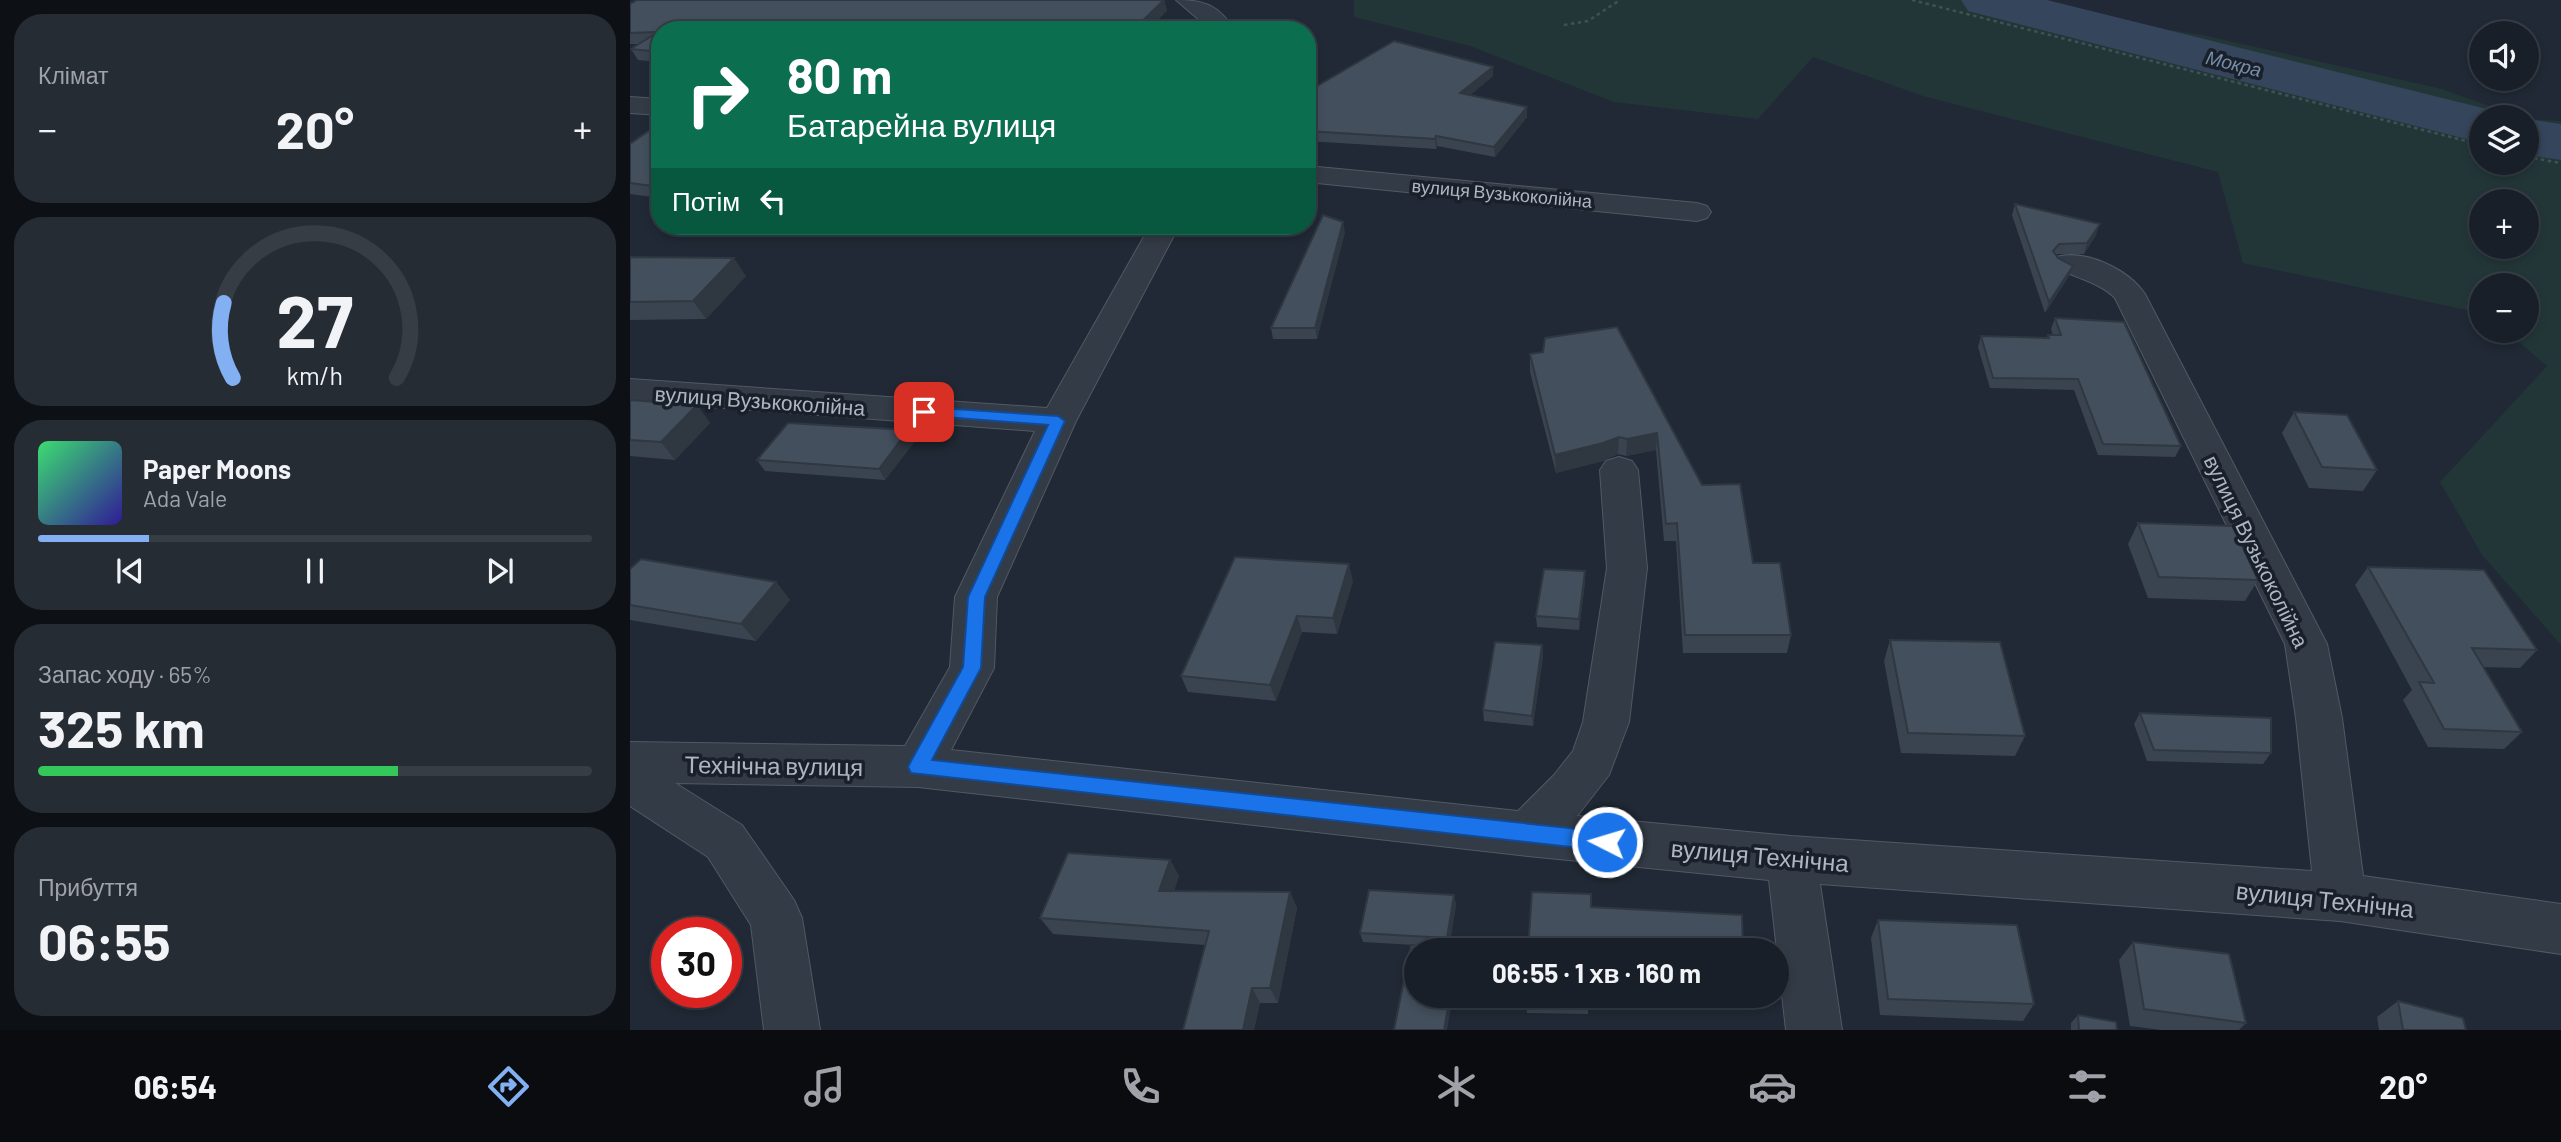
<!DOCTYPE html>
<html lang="uk">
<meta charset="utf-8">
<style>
:root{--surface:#181f28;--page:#252c34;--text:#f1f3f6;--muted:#9fa2a8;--line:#363d45;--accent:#82b0f3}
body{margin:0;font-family:Barlow,sans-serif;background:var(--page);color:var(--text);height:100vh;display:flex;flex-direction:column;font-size:26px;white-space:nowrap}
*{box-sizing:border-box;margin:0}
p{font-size:23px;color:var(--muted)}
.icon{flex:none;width:38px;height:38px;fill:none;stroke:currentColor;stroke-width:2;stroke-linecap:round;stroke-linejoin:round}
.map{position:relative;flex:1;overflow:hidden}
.side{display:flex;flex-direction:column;gap:14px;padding:14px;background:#0d1116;width:630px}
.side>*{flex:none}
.top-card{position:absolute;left:21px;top:21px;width:665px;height:214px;border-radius:28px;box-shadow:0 4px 10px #0003,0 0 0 2px var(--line);background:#0b6e4f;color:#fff;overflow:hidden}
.tools{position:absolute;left:1839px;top:21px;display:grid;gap:14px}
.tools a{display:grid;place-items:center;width:70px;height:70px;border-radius:50%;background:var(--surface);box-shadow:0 4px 10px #0003,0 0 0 2px var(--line);font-size:35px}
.speed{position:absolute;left:21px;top:917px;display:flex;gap:14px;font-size:35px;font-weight:700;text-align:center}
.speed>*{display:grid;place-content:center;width:91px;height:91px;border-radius:50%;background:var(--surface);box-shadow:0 4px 10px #0003,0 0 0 2px var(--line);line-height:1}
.speed .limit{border:10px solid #d22;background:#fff;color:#111}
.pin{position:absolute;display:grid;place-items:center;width:60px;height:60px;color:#fff;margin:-30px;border-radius:14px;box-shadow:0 4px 10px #0006}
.me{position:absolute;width:77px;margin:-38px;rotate:275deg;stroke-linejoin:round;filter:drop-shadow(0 0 5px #0008)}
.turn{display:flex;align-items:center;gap:24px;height:147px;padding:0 21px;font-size:32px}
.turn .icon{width:91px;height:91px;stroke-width:2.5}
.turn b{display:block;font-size:49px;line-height:60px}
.then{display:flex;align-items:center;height:66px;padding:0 21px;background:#0003;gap:14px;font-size:26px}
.big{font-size:52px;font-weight:700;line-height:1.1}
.side .card{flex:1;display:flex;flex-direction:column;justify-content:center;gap:10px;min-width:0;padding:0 24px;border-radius:28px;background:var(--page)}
.side .dial{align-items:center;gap:0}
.dial svg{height:182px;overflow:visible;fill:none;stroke:var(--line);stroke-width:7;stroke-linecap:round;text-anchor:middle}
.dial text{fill:var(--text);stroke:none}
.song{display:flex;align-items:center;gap:21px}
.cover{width:84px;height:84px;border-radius:10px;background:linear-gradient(135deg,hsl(140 70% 55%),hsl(250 70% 35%))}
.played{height:7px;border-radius:4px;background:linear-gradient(90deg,var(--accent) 20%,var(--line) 20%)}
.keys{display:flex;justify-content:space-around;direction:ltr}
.heat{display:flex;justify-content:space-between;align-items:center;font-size:38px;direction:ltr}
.charge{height:10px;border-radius:5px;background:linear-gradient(90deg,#34c759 65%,var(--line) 0)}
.trip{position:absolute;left:774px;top:938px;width:385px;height:70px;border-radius:35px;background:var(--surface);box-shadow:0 4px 10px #0003,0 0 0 2px var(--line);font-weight:700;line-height:70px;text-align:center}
.tab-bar{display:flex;height:112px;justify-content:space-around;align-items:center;background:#0a0c10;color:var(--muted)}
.tab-bar .icon{width:49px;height:49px}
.tab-bar .selected{color:var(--accent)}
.tab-bar b{font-size:32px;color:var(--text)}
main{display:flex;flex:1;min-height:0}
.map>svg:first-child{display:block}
</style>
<main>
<section class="side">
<div class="card"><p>Клімат</p>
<div class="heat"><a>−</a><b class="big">20°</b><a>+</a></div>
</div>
<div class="card dial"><svg viewBox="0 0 100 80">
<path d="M14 69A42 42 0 1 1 86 69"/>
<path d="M14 69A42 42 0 0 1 10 36" stroke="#82b0f3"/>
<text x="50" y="56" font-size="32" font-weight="700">27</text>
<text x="50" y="72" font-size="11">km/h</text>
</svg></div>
<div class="card">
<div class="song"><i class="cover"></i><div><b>Paper Moons</b><p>Ada Vale</p></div></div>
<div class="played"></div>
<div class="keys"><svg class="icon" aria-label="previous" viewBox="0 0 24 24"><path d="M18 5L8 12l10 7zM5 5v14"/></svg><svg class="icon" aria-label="pause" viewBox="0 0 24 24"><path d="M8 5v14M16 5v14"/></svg><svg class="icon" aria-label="next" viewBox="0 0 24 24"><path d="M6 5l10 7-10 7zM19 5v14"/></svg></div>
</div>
<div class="card"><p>Запас ходу · 65%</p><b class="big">325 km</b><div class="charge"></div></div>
<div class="card"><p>Прибуття</p><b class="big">06:55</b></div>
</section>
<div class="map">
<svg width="1931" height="1030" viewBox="0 0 1931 1030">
<rect width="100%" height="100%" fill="#202935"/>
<path fill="#233637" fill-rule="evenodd" d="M724 0H1338L1572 35 1812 89 1889 117H1852V163H1897V119L1931 121V645L1852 555 1810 482 1917 366 1876 331H1897V285H1852L1851 313 1613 263 1588 172 1293 96 1183 57 1128 119 984 102 840 46 724 17ZM1852 201H1897V247H1852Z"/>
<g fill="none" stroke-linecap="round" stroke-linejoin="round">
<path fill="#34455c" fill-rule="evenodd" d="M1331 0H1417L1873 113 1876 117H1852V143L1338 11Z
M1897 119 1931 124V160L1897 155Z"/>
<defs>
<path id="street" d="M546 0C575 0 588 5 605 30H581Z
M0 97 30 99V115L0 113Z
M677 166 1067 203 1077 206 1081 212 1077 218 1067 221 677 182Z
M520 226H549L446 421 367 597 364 668 321 750 888 811 924 775 943 751 953 722 977 568 970 470 976 461 989 457 1002 461 1008 470 1017 568 999 722 979 775 947 816 1161 836 1682 871 1666 718 1655 644 1485 298C1467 279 1430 275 1422 263L1426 257C1456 249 1498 269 1515 294L1697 644 1712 718 1733 876 1931 904V954L1710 921 1190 884 1212 1030H1156L1139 880 898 856 288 787 45 783 112 825 164 900 172 918 190 1030H134L121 925 78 857 0 806V742L275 746 320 667 325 597 405 431 0 401V379L417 408Z"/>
</defs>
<use href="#street" stroke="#515964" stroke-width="2"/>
<path stroke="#3f5154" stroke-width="2.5" stroke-dasharray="3.5 3.5" stroke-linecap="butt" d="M1282 0 1852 145
M934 25 958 21 990 0
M1897 157 1931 163"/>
<use href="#street" fill="#333b46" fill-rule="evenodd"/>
</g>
<path fill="#3a4450" d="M534 0 537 11 30 30V62L8 60 1 49 9 44H0V4Z
M30 68V85L22 73Z
M863 76 840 95 897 107V117L865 157 807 146 806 149 677 141V92Z
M30 123V198L0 194V144Z
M1385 204 1466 235 1454 254H1426L1439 276 1415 313 1382 215Z
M715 232 687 339H643L641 328Z
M0 257 116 276 76 319 0 320Z
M1425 318 1551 446 1545 457 1468 455 1444 390 1360 388 1348 347 1351 336 1417 338 1418 335H1423L1421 329Z
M987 327 1072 485 1123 563 1161 635 1157 653H1053L1046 541H1034L1026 450 996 456 988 454 973 461 926 473 900 372V354L913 352Z
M0 400 67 405 80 423 45 460 0 456Z
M1664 412 1747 470 1733 491 1679 488 1652 433Z
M285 441 255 480 135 471 127 460Z
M1508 523 1628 580 1615 601 1518 598 1498 544Z
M1738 567 1907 650 1890 668 1853 667 1892 732 1874 749 1798 747 1773 700 1782 690 1725 585Z
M0 569 146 582 160 600 126 641 0 620Z
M955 571V582L949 630 907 627 906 616Z
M723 581 707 634 672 632 646 701 558 692 551 676Z
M1260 640 1395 736 1385 756 1271 753 1254 661Z
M912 645 913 656 903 726 854 721 853 710Z
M1510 713 1641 753 1633 764 1517 761 1504 724Z
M540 860 549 876 544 891 660 892 667 908 648 1003H630L624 1030H553L575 945 423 934 410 918Z
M824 895 826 905 819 947 733 942 730 933Z
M1248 920 1404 1004 1393 1021 1250 1015 1241 938Z
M1503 942 1616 1023 1609 1030H1531L1500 1026 1489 960Z
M895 996H958V1014L897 1013Z
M1768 1001 1836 1030H1749L1747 1017Z
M1448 1015 1487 1030H1441V1023Z"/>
<path fill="#2f3741" d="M534 0 537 11 518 30H503Z
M863 67V76L831 103 830 93Z
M897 107V117L865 157 864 147Z
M806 136 807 146 806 149 805 139Z
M713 222 715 232 687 339 685 328Z
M1470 224 1466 235 1454 254 1457 243Z
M104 258 116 276 76 319 63 301Z
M1443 266 1439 276 1415 313 1419 302Z
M67 405 80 423 45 460 31 442Z
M278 430 285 441 255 480 249 469Z
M1027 433 1026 450 996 456 997 439Z
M989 437 988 454 973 461 926 473 925 455Z
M719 564 723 581 707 634 703 618Z
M955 571V582L949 630V619Z
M146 582 160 600 126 641 111 624Z
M667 616 672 632 646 701 640 685Z
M912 645 913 656 903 726 902 716Z
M540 860 549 876 538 907 529 891Z
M660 892 667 908 648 1003 640 988Z
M824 895 826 905 819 947 817 938Z
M622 988 630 1003 624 1030H613Z
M820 996H823L817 1030H814Z"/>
<path fill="#434f5d" stroke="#2f3741" stroke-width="2" d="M7 0H534L503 30H30V52L1 49 28 32 0 33V4Z
M764 41 863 67 830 93 897 107 864 147 806 136 805 139 677 131V92Z
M30 68V74L22 73Z
M30 123V187L0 183V144Z
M1385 204 1470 224 1457 243 1429 244 1423 251 1428 258 1443 266 1419 302Z
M693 215 713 222 685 328H641Z
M0 257 104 258 63 301 0 302Z
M1425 318 1494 322 1551 446 1473 444 1448 379 1363 378 1351 336 1419 338 1418 335H1431Z
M987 327 1072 485 1110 484 1123 563H1150L1161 635H1055L1047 523 1036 524 1027 433 997 439 989 437 973 443 925 455 900 354 913 352 915 338Z
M0 400 67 405 31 442 0 440Z
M1664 412 1717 415 1747 470 1692 467Z
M158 423 278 430 249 469 127 460Z
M1508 523 1603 526 1628 580 1529 577Z
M605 557 719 564 703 618 667 616 640 685 551 676Z
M11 559 146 582 111 624 0 605V569Z
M1738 567 1854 570 1907 650 1842 648 1892 732 1814 729 1789 682 1804 683Z
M914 569 955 571 949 619 906 616Z
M1260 640 1370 642 1395 736 1278 733Z
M865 642 912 645 902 716 853 710Z
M1510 713 1641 718V753L1524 750Z
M438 853 540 860 529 891 660 892 640 988H622L613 1030H553L579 931 410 918Z
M739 890 824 895 817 938 730 933Z
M902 892 961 894V907L1112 915 1113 950H898Z
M1248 920 1387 925 1404 1004 1258 999Z
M1503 942 1599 954 1616 1023 1514 1009Z
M781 945 828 948 827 950H786V996H820L814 1030H764Z
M895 996H958L957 997Z
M1768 1001 1833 1018 1836 1030H1773Z
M1448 1015 1486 1022 1487 1030H1449Z"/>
<path fill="#1a73e8" stroke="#114b97" stroke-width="2" d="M294 407 428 416 435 421 355 597 351 668 302 760 977 832 984 835 987 842 984 848 977 851 281 773 278 767 281 761 333 667 338 597 418 425 289 415 287 412 289 408Z"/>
<g text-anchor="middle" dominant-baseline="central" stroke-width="7" stroke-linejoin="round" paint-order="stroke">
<g font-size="18" fill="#adb6c3" stroke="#19202a">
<text transform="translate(872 193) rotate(5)">вулиця Вузькоколійна</text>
</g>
<g font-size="19" font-style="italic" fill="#768eaa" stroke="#19202a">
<text transform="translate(1604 63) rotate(14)">Мокра</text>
</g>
<g font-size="21" fill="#adb6c3" stroke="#19202a">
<text transform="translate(130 400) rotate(4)">вулиця Вузькоколійна</text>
<text transform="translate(1627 551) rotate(64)">вулиця Вузькоколійна</text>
</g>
<g font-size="24" fill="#adb6c3" stroke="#19202a">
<text transform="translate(144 765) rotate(1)">Технічна вулиця</text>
<text transform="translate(1130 855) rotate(5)">вулиця Технічна</text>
<text transform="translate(1695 899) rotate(6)">вулиця Технічна</text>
</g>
</g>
</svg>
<div class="tools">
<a><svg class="icon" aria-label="sound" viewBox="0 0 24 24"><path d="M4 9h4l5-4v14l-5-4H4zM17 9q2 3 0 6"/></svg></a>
<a><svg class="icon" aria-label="layers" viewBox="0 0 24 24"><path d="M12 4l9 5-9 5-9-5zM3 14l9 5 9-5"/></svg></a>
<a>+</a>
<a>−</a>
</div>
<div class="speed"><div class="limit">30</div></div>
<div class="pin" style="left:294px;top:412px;background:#d93025"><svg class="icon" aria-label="arrive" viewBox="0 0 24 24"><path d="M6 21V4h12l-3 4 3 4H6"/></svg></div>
<svg class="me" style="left:977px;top:842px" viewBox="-20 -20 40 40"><circle r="17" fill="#1a73e8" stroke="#fff" stroke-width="3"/><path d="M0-11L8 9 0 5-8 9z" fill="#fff"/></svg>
<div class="trip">06:55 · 1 хв · 160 m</div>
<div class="top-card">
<div class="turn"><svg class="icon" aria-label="right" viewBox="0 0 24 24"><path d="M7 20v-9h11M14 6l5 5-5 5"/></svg><div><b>80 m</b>Батарейна вулиця</div></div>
<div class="then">Потім<svg class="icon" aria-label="left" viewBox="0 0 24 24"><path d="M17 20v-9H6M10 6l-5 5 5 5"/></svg></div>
</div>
</div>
</main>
<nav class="tab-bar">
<b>06:54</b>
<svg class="icon selected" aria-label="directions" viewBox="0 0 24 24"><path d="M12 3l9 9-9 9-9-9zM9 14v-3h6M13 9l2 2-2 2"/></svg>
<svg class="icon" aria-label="music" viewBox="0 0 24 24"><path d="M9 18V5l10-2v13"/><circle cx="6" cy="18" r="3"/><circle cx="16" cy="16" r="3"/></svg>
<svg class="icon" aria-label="phone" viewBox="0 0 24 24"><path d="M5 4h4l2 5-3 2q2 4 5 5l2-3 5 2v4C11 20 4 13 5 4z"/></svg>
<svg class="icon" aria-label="climate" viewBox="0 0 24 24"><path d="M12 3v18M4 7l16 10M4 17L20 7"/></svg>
<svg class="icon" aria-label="car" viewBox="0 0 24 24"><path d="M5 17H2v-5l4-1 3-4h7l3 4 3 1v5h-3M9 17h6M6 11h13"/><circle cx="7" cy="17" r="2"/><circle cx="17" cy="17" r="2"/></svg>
<svg class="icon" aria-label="filters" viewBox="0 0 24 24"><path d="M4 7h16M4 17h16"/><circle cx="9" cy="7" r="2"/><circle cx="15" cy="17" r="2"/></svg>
<b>20°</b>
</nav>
